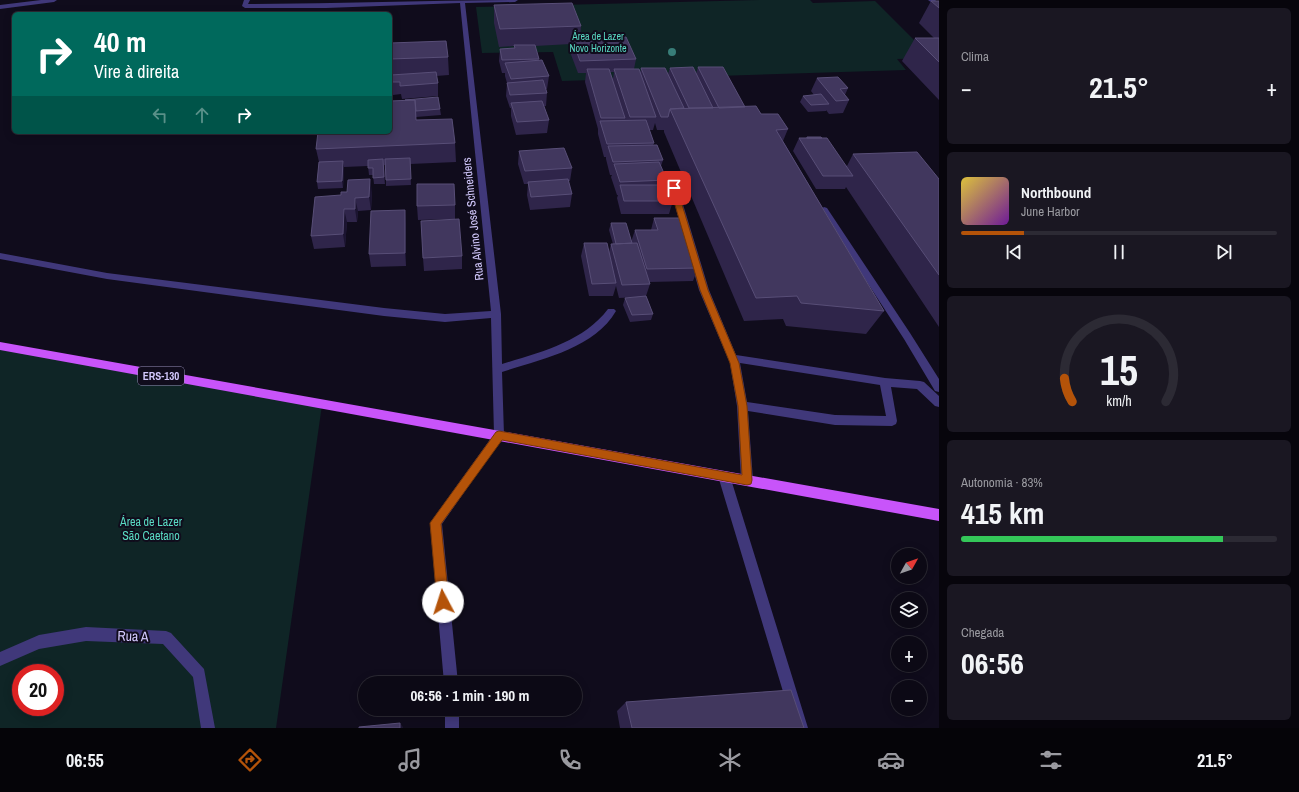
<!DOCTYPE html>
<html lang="pt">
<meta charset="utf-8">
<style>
:root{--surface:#0c0915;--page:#1a1722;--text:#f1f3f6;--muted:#9a9aa0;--line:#2c2a34;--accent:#b45309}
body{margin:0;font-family:"Archivo Narrow",sans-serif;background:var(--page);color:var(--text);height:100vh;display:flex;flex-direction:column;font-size:15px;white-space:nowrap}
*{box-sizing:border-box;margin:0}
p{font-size:13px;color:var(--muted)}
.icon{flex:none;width:22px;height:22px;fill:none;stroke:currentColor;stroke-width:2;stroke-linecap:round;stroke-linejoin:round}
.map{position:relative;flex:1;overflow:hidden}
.panel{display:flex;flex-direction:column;gap:8px;padding:8px;background:#07050c;width:360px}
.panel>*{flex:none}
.guide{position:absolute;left:12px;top:12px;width:380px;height:122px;border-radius:6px;box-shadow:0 2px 10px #0003,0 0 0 1px var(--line);background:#00695c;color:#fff;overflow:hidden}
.needle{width:26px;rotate:50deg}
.fabs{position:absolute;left:891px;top:548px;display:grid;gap:8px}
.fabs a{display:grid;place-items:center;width:36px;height:36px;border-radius:50%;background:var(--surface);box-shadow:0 2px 10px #0003,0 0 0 1px var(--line);font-size:20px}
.speed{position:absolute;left:12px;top:664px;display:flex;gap:8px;font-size:20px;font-weight:700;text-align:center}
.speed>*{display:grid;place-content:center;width:52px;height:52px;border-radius:50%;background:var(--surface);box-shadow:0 2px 10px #0003,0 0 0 1px var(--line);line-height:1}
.speed .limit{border:6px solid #d22;background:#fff;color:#111}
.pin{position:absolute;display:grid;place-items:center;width:34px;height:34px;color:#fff;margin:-17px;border-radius:8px;box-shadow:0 2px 6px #0006}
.me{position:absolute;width:44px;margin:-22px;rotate:355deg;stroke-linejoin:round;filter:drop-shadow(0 0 3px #0008)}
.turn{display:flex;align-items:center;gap:14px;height:84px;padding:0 16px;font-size:18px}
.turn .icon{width:52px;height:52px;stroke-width:2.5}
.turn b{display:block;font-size:28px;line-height:34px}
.lanes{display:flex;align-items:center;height:38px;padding:0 16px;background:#0003;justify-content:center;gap:20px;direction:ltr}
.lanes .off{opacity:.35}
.big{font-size:30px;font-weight:800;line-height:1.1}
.panel .widget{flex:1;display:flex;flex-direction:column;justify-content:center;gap:6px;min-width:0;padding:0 14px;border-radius:6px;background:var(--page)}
.panel .dial{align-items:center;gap:0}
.dial svg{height:104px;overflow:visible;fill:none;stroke:var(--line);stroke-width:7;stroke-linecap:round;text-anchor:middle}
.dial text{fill:var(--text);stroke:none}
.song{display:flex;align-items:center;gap:12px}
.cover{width:48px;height:48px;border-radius:6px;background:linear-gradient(135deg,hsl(50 70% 55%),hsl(280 70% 35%))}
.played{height:4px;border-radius:2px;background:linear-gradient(90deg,var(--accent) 20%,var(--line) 20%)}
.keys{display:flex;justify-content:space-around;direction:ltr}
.heat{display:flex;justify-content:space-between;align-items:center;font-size:22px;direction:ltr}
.charge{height:6px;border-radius:3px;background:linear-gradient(90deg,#34c759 83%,var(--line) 0)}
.trip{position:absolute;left:358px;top:676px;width:224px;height:40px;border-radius:20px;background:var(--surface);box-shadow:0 2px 10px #0003,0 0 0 1px var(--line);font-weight:800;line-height:40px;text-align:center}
.tab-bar{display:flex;height:64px;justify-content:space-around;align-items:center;background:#050408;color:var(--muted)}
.tab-bar .icon{width:28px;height:28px}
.tab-bar .current{color:var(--accent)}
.tab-bar b{font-size:18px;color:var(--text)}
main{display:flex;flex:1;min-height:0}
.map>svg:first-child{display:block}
</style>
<main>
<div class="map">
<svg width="939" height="728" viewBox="0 0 939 728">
<rect width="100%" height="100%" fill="#100c1c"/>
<path fill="#0f2526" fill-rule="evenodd" d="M759 0H810L813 3 875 1 932 58 897 59 906 70 562 81 553 52 482 53 476 7Z
M0 346 322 405 276 728H0ZM21 673H55V707H21Z"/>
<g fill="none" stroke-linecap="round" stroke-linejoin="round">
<path fill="#40387a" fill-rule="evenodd" d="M41 0H57L54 2 0 9V5Z
M244 0H250L248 4C338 4 428 0 518 0L515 2 465 3 501 314 502 364C541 352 583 342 608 309H614L616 311C594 349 541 359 502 372L504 435 442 524 458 683H444L430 523 494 434 491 318 445 322 384 316 107 279 0 259V253L107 273 384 308 445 314 491 311 460 3 326 8H245L242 6Z
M928 0H935L939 3V8Z
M671 186H674L678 188 709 290 736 355 885 378 920 381 924 382 939 396V407L935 406 917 389 891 387 897 421 896 424 892 426 835 425 748 411 753 480 751 484 747 485 743 484 741 480 737 406 730 363 699 290 670 188ZM740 363 880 385 886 416 835 415 747 402Z
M824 207 827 208 910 333 939 379V392L935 391 904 339 820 210Z
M724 471 728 472 730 476 808 728H794L718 476 720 472Z
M86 627 166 631 171 633 204 669 215 728H201L193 677 163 644 86 641 39 649 0 666V652L39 635Z
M445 709H459V728H445Z"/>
<path fill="#c854fa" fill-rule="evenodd" d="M0 342 939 509V521L0 350Z"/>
</g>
<circle fill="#387d78" cx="672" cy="52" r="4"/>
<path fill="#2f254a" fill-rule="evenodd" d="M931 1H939V100L902 61 915 38H934L919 23Z
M494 5 581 26 580 39 636 59 634 69 640 73 641 68 668 74 670 68 696 74 698 67 745 107 761 114 788 129 783 141 884 311 866 334 786 326 783 319 744 321 664 132V130H657L655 123 653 130H649L654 143 653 145 663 160 661 166 667 180 665 185 673 201 669 214H621L617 198 618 195H617L611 177 612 175H610L606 159V157H604L598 134V129L585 82 586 73H578L570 52 571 44 535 46 539 60 549 76 547 89H546L547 93 546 106H544L549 120 547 133 516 135 511 116V108H510L506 96 507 83 505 76V73H502L499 61 500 49 514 48V46L499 47 494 23ZM610 72H614L613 79Z
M390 43 448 57 449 75 436 76 438 83V96L402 99 401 94 393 95 391 78H390Z
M817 78 848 88 845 95 849 100 843 113 829 114 826 110V111L808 112 800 102 803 96 814 95 811 91Z
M390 101 440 109 441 115 416 117V120L455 143 456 162 410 164 411 185 386 186V180L385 165H384L385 184H374L373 175H369L368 166 344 167 343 188 318 189 317 182 319 162 316 149Z
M807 137 847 166 853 154 939 179V327L846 187 845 189H816L793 151 799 138H806Z
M519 151 572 168 570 181H568L572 194 570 207 530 210 527 195 528 184H524L518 164Z
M372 192 371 210 358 211 357 222H347L345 247 314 249 311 236 341 195Z
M455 205V219L418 220 417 206Z
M654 218 698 268 693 281 649 282 650 284 646 296 653 314 651 320 630 322 623 305 625 298 637 297 619 298 616 286 613 296H589L581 256 584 243 609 252 611 244H613L609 230 611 223 631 242 635 230H651Z
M406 223V266L371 267 369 254Z
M462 256V269L424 271 423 258Z
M626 702 804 728H620L617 711Z"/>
<path fill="#1b1430" d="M383 159 384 166 385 184 384 177Z
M343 161 344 167 343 188 342 181Z
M370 179 372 192 371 210 369 197Z
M355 198 358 211 357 222 355 209Z
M344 209 347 222 345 247 343 234Z
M405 210 406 223V266L405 253Z
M400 723 403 727V728H400Z"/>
<path fill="#41375e" stroke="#584e77" d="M931 1H939V8Z
M572 3 581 26 500 29 494 5Z
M626 37 636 59 580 61 572 39Z
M915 38H939V62Z
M446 41 448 57 390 59V43Z
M514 45H535L539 59 502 60 500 49 515 48Z
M542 60 549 76 511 79 505 63Z
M693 67 713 108H689L670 68Z
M698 67H723L745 107 719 108Z
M641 68H665L684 108 670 109 668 117H661Z
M587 69H609L625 118H601Z
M614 69H639L656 117H630Z
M436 72 438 83 400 86V82H392L391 75Z
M838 77 848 88 840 89 849 100 836 101 817 78Z
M543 80 547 93 510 95 507 83Z
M821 94 829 104 811 105 803 96Z
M438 97 440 109 416 111 415 100H405Z
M415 100 416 120 452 119 455 143 316 149 318 132H390V101Z
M542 101 549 120 517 122 511 103Z
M756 106 761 114H778L788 129 776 130 884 311 801 303 797 296 756 298 670 109Z
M646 120 654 143 607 144 600 121Z
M807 137H821L822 138H807Z
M799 138H827L853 176H823Z
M657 145 663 160 613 162 608 146Z
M564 148 572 168 525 171 519 151Z
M917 152 939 179V275L853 154Z
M410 158 411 179 386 180 385 159Z
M383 159 384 177 373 178V168H368V160Z
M343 161 342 181 317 182 319 162Z
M659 162 667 180 620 182 614 164Z
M370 179 369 197 355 198V209H344L343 234 311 236 315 197 341 195V192H347L348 180Z
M568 179 572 194 531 197 528 182Z
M417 184H454L455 205 417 206Z
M620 185H668L673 201H624Z
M405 210V253L369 254 371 211Z
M654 218H679L698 268 647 269 635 230H658Z
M459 219 462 256 423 258 421 221Z
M611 223H626L632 243 616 244Z
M584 243H607L616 283 592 284Z
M637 243 650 284 622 285 611 244Z
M646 296 653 314 632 315 625 298Z
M791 690 804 728H632L626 702Z
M400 723V728H359V727Z"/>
<path fill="#b45309" stroke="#753606" d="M674 186 677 188 708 290 739 363 747 406 752 480 751 484 747 485 502 440 441 524 449 602 447 606 443 608 439 606 437 602 430 523 496 432 499 431 742 475 738 406 730 363 700 290 670 188Z"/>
<g text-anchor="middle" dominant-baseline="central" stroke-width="4" stroke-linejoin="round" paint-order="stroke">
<g font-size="10" fill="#59dac3" stroke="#100c1c">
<text x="598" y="36">Área de Lazer<tspan x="598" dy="12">Novo Horizonte</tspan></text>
</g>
<rect fill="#100c1c" stroke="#9890ba" stroke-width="1" x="138" y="367" width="46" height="18" rx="3"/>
<g font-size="11" font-weight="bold" fill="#d3c9fd">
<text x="161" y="376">ERS-130</text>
</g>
<g font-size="12" fill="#d3c9fd" stroke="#100c1c">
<text transform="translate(473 219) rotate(-96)">Rua Alvino José Schneiders</text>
</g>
<g font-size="12" fill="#59dac3" stroke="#100c1c">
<text x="151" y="522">Área de Lazer<tspan x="151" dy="14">São Caetano</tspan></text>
</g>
<g font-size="14" fill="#d3c9fd" stroke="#100c1c">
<text transform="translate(133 636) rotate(2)">Rua A</text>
</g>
</g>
</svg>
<div class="fabs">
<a><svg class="needle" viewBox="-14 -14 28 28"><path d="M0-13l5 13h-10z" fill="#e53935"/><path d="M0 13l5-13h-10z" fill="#9a9aa0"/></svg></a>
<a><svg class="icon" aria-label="layers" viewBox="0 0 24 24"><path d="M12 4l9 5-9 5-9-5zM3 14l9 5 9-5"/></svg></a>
<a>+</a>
<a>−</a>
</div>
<div class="speed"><div class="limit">20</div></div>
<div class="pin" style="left:674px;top:188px;background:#d93025"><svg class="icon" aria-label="arrive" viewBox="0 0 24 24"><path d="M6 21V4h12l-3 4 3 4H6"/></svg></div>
<svg class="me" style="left:443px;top:602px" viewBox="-20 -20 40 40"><circle r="19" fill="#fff"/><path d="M0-13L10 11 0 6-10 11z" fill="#b45309"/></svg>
<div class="trip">06:56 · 1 min · 190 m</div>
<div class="guide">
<div class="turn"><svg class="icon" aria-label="right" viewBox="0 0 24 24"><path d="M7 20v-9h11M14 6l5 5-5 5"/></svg><div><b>40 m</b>Vire à direita</div></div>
<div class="lanes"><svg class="icon off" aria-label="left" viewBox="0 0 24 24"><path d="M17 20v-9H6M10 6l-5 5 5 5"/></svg><svg class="icon off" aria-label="ahead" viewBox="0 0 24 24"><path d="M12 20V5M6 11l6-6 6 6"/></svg><svg class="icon" aria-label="right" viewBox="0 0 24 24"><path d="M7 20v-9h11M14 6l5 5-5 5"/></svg></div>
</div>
</div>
<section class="panel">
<div class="widget"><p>Clima</p>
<div class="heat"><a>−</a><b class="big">21.5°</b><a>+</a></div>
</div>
<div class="widget">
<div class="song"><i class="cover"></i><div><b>Northbound</b><p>June Harbor</p></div></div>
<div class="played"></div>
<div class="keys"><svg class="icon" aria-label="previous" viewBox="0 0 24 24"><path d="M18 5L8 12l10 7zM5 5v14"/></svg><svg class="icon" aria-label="pause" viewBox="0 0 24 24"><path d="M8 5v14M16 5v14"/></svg><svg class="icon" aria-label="next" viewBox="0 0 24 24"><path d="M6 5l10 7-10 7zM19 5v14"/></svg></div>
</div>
<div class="widget dial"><svg viewBox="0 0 100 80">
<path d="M14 69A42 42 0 1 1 86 69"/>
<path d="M14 69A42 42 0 0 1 8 51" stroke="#b45309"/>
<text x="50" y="56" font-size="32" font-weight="700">15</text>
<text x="50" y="72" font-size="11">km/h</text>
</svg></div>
<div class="widget"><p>Autonomia · 83%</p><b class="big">415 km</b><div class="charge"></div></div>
<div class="widget"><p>Chegada</p><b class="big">06:56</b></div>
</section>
</main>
<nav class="tab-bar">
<b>06:55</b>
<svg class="icon current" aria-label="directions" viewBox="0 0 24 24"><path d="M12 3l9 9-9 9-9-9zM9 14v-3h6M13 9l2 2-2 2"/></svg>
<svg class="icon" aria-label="music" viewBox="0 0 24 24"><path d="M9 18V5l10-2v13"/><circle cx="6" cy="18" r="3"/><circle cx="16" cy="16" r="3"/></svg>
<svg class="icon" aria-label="phone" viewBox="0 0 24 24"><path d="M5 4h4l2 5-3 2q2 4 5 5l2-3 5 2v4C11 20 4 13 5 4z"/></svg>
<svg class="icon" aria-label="climate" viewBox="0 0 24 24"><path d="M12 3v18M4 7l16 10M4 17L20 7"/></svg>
<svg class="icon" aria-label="car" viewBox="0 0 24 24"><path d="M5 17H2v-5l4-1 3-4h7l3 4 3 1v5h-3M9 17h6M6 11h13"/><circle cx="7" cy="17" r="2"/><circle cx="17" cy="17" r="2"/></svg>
<svg class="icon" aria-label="filters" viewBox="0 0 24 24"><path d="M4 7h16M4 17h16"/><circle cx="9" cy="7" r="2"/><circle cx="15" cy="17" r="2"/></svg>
<b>21.5°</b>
</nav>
